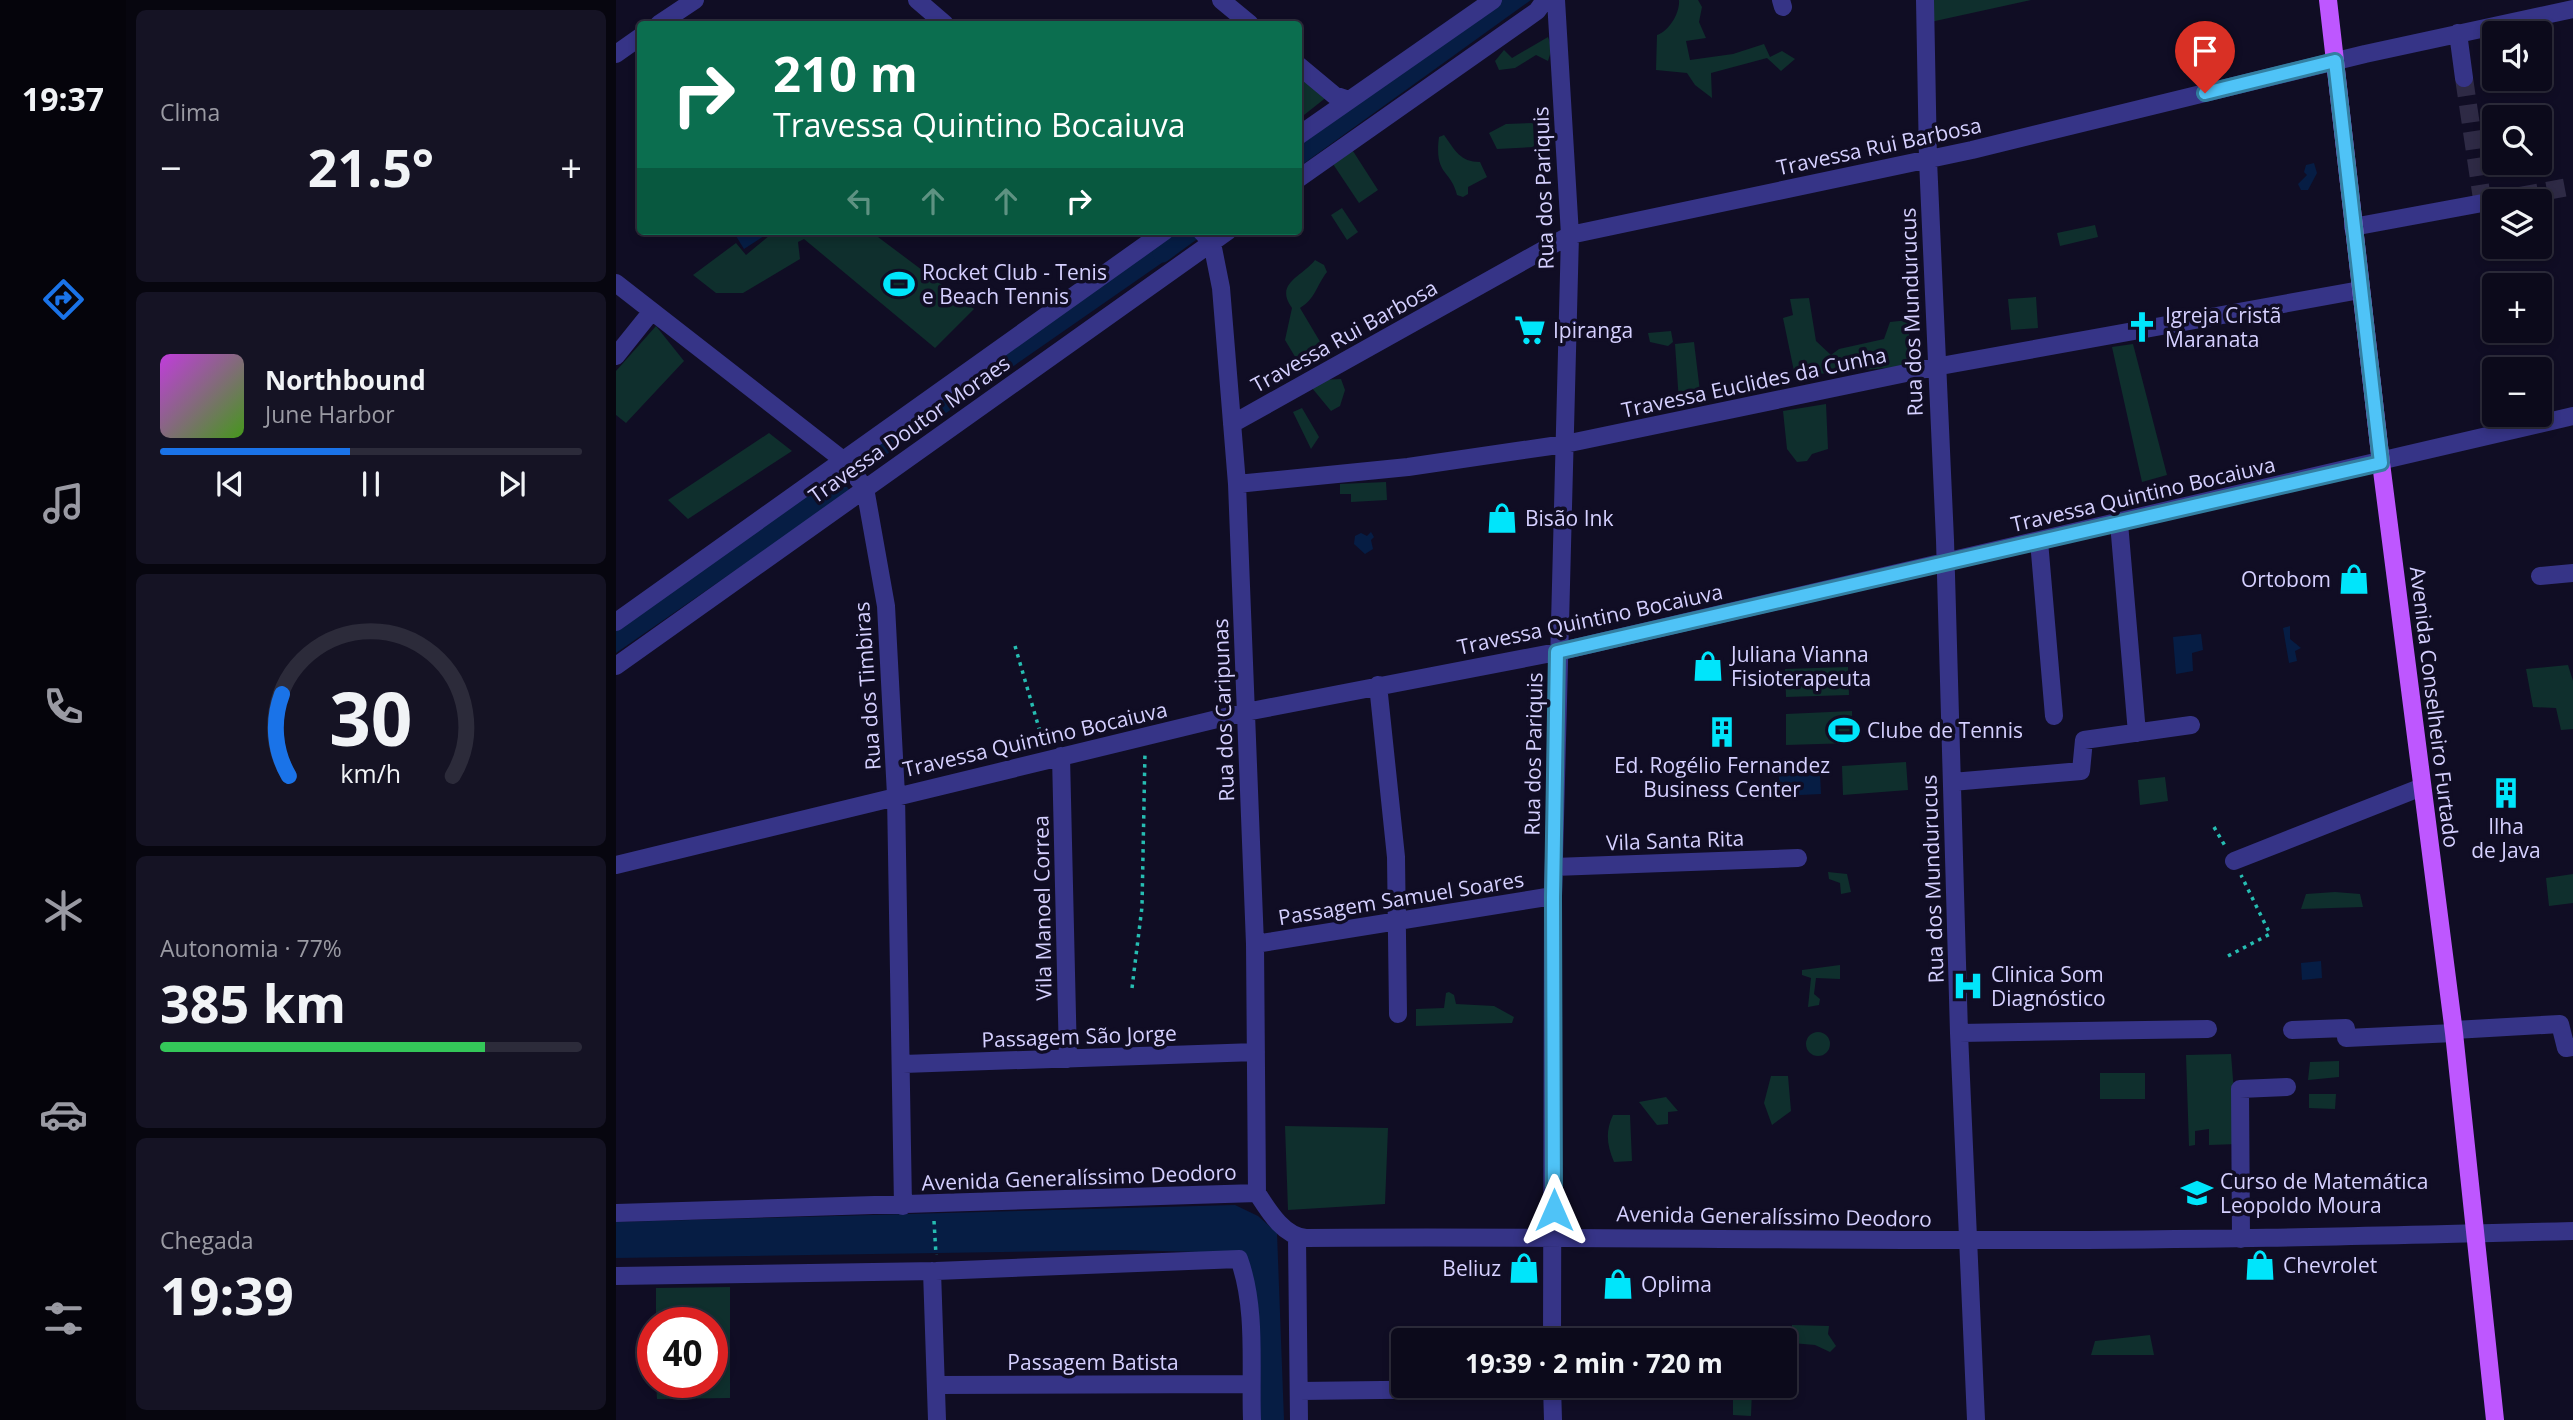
<!DOCTYPE html>
<html lang="pt">
<meta charset="utf-8">
<style>
:root{--surface:#0c0a1b;--page:#151324;--text:#f1f3f6;--muted:#9a9aa3;--line:#2c2b3a;--accent:#1a73e8}
body{margin:0;font-family:"Open Sans",sans-serif;background:var(--page);color:var(--text);height:100vh;display:flex;flex-direction:column;font-size:26px;white-space:nowrap}
*{box-sizing:border-box;margin:0}
p{font-size:23px;color:var(--muted)}
.icon{flex:none;width:38px;height:38px;fill:none;stroke:currentColor;stroke-width:2;stroke-linecap:round;stroke-linejoin:round}
.map{position:relative;flex:1;overflow:hidden}
.sheet{display:flex;flex-direction:column;gap:10px;padding:10px;background:#07060f;width:490px}
.sheet>*{flex:none}
.top-card{position:absolute;left:21px;top:21px;width:665px;height:214px;border-radius:7px;box-shadow:0 4px 10px #0003,0 0 0 2px var(--line);background:#0b6e4f;color:#fff;overflow:hidden}
.controls{position:absolute;left:1866px;top:21px;display:grid;gap:14px}
.controls a{display:grid;place-items:center;width:70px;height:70px;border-radius:7px;background:var(--surface);box-shadow:0 4px 10px #0003,0 0 0 2px var(--line);font-size:35px}
.speed{position:absolute;left:21px;top:1307px;display:flex;gap:14px;font-size:35px;font-weight:700;text-align:center}
.speed>*{display:grid;place-content:center;width:91px;height:91px;border-radius:50%;background:var(--surface);box-shadow:0 4px 10px #0003,0 0 0 2px var(--line);line-height:1}
.speed .limit{border:10px solid #d22;background:#fff;color:#111}
.pin{position:absolute;display:grid;place-items:center;width:60px;height:60px;color:#fff;margin:-72px -30px;border-radius:50% 50% 50% 0;rotate:-45deg;box-shadow:0 0 7px #0007}
.pin .icon{rotate:45deg}
.me{position:absolute;width:77px;margin:-38px;rotate:0deg;stroke-linejoin:round;filter:drop-shadow(0 0 5px #0008)}
.turn{display:flex;align-items:center;gap:24px;height:147px;padding:0 21px;font-size:32px}
.turn .icon{width:91px;height:91px;stroke-width:2.5}
.turn b{display:block;font-size:49px;line-height:60px}
.lanes{display:flex;align-items:center;height:66px;padding:0 21px;background:#0003;justify-content:center;gap:35px;direction:ltr}
.lanes .off{opacity:.35}
.big{font-size:52px;font-weight:700;line-height:1.1}
.sheet .widget{flex:1;display:flex;flex-direction:column;justify-content:center;gap:10px;min-width:0;padding:0 24px;border-radius:10px;background:var(--page)}
.sheet .dial{align-items:center;gap:0}
.dial svg{height:182px;overflow:visible;fill:none;stroke:var(--line);stroke-width:7;stroke-linecap:round;text-anchor:middle}
.dial text{fill:var(--text);stroke:none}
.song{display:flex;align-items:center;gap:21px}
.cover{width:84px;height:84px;border-radius:10px;background:linear-gradient(135deg,hsl(290 70% 55%),hsl(100 70% 35%))}
.played{height:7px;border-radius:4px;background:linear-gradient(90deg,var(--accent) 45%,var(--line) 45%)}
.keys{display:flex;justify-content:space-around;direction:ltr}
.heat{display:flex;justify-content:space-between;align-items:center;font-size:38px;direction:ltr}
.charge{height:10px;border-radius:5px;background:linear-gradient(90deg,#34c759 77%,var(--line) 0)}
.trip{position:absolute;left:775px;top:1328px;width:406px;height:70px;border-radius:7px;background:var(--surface);box-shadow:0 4px 10px #0003,0 0 0 2px var(--line);font-weight:700;line-height:70px;text-align:center}
main{display:flex;flex:1;min-height:0}
.tab-bar{display:flex;flex-direction:column;width:126px;justify-content:space-around;align-items:center;background:#05040b;color:var(--muted)}
.tab-bar .icon{width:49px;height:49px}
.tab-bar .selected{color:var(--accent)}
.tab-bar b{font-size:32px;color:var(--text)}
.map>svg:first-child{display:block}
</style>
<main>
<nav class="tab-bar">
<b>19:37</b>
<svg class="icon selected" aria-label="directions" viewBox="0 0 24 24"><path d="M12 3l9 9-9 9-9-9zM9 14v-3h6M13 9l2 2-2 2"/></svg>
<svg class="icon" aria-label="music" viewBox="0 0 24 24"><path d="M9 18V5l10-2v13"/><circle cx="6" cy="18" r="3"/><circle cx="16" cy="16" r="3"/></svg>
<svg class="icon" aria-label="phone" viewBox="0 0 24 24"><path d="M5 4h4l2 5-3 2q2 4 5 5l2-3 5 2v4C11 20 4 13 5 4z"/></svg>
<svg class="icon" aria-label="climate" viewBox="0 0 24 24"><path d="M12 3v18M4 7l16 10M4 17L20 7"/></svg>
<svg class="icon" aria-label="car" viewBox="0 0 24 24"><path d="M5 17H2v-5l4-1 3-4h7l3 4 3 1v5h-3M9 17h6M6 11h13"/><circle cx="7" cy="17" r="2"/><circle cx="17" cy="17" r="2"/></svg>
<svg class="icon" aria-label="filters" viewBox="0 0 24 24"><path d="M4 7h16M4 17h16"/><circle cx="9" cy="7" r="2"/><circle cx="15" cy="17" r="2"/></svg>
</nav>
<section class="sheet">
<div class="widget"><p>Clima</p>
<div class="heat"><a>−</a><b class="big">21.5°</b><a>+</a></div>
</div>
<div class="widget">
<div class="song"><i class="cover"></i><div><b>Northbound</b><p>June Harbor</p></div></div>
<div class="played"></div>
<div class="keys"><svg class="icon" aria-label="previous" viewBox="0 0 24 24"><path d="M18 5L8 12l10 7zM5 5v14"/></svg><svg class="icon" aria-label="pause" viewBox="0 0 24 24"><path d="M8 5v14M16 5v14"/></svg><svg class="icon" aria-label="next" viewBox="0 0 24 24"><path d="M6 5l10 7-10 7zM19 5v14"/></svg></div>
</div>
<div class="widget dial"><svg viewBox="0 0 100 80">
<path d="M14 69A42 42 0 1 1 86 69"/>
<path d="M14 69A42 42 0 0 1 11 33" stroke="#1a73e8"/>
<text x="50" y="56" font-size="32" font-weight="700">30</text>
<text x="50" y="72" font-size="11">km/h</text>
</svg></div>
<div class="widget"><p>Autonomia · 77%</p><b class="big">385 km</b><div class="charge"></div></div>
<div class="widget"><p>Chegada</p><b class="big">19:39</b></div>
</section>
<div class="map">
<svg width="1957" height="1420" viewBox="0 0 1957 1420">
<rect width="100%" height="100%" fill="#100d24"/>
<path fill="#0f2f2d" d="M1063 0H1082L1086 7 1083 22 1090 38 1070 41 1074 60 1117 54 1148 44 1154 57 1166 51 1179 59 1165 71 1151 58 1095 73 1096 98 1079 85 1071 73 1040 70 1041 35C1053 31 1064 13 1063 0Z
M1309 0H1415L1310 23Z
M932 37 936 48 932 61 920 55 899 68 883 70 879 61 888 50 896 58Z
M682 74 712 96 683 119H682Z
M917 123 918 147 881 149 873 133 890 124Z
M828 135C839 150 844 162 864 162L871 177 852 187V194L847 197 841 195C835 169 818 176 823 137Z
M735 148 762 190 743 203 715 161Z
M726 208 742 232 731 240 715 215Z
M1479 225 1482 237 1444 246 1441 233Z
M151 231H219L232 237 237 231H254L358 309 319 348 188 239 182 242 184 259 127 293H100L77 275 120 243 130 255 154 235Z
M699 260 708 265 711 272C700 286 700 298 684 308L706 345 681 360 669 340 676 308C658 283 686 277 699 260Z
M1420 297 1422 328 1395 330 1392 299Z
M1193 298 1200 341 1215 355 1223 349 1268 339 1274 322 1293 320V366L1179 376 1167 318 1177 315 1174 299Z
M40 326 68 361 10 423 0 415V371Z
M1055 331 1057 342 1052 346 1034 342 1032 333Z
M1078 342 1085 400 1063 402 1059 344Z
M1517 344 1551 475 1526 482 1496 347Z
M725 379 729 390 724 406 715 411 696 388 705 380Z
M1210 404 1212 449 1196 454 1191 461 1181 462 1171 449 1167 411Z
M686 408 703 437 695 449 677 412Z
M153 433 176 451 72 519 52 500Z
M770 482 771 500 735 502V494H724V484Z
M1952 665 1957 681V729L1945 730 1940 708 1917 707 1910 669Z
M1232 667 1233 695 1170 697 1169 669Z
M1236 711V743L1170 745V714Z
M1290 762 1292 790 1227 795 1226 766Z
M1549 777 1552 801 1524 805 1522 780Z
M1212 872 1231 874 1235 892 1225 894 1224 883 1213 879Z
M1957 874V903L1933 906 1930 878Z
M1719 892 1744 894 1747 907 1685 909 1690 894Z
M1224 965V979L1200 978 1198 994 1204 999 1203 1005 1192 1007 1195 978 1186 975V970Z
M833 992 838 995 840 1004 878 1006 898 1017 896 1023 800 1026V1009L828 1008 830 993Z
M1190 1044a12 12 0 1 1 24 0a12 12 0 1 1-24 0Z
M1615 1054 1622 1144 1593 1145V1129L1579 1131V1145L1573 1146 1570 1055Z
M1723 1061V1077L1692 1080 1694 1062Z
M1484 1073H1529V1099H1484Z
M1155 1076H1172L1175 1111 1156 1125 1148 1103Z
M1693 1094H1720L1719 1109 1693 1108Z
M1050 1097 1062 1111 1052 1112V1124L1041 1125 1023 1102Z
M997 1115H1014L1016 1161 998 1162C991 1145 989 1132 997 1115Z
M669 1126 772 1128 769 1204 672 1210Z
M114 1287V1398L41 1399 40 1383 96 1382V1323H40V1288Z
M1176 1325 1213 1326 1212 1334 1220 1346 1214 1352 1199 1345 1176 1343Z
M1534 1335 1538 1355H1475L1479 1341Z
M1117 1389 1136 1390 1135 1416 1117 1415Z"/>
<path fill="#061d44" d="M886 0H915L683 167 682 142Z
M1698 163 1701 173 1692 190H1685L1682 184 1691 175 1688 172 1690 165Z
M126 231H145L148 236 128 249 120 236Z
M557 231H562L573 244 248 470 239 458Z
M220 472 234 491 0 653V630Z
M755 532 758 537 755 540 757 549 749 554 738 544 739 536 745 533 751 536Z
M1674 626V639L1685 648 1679 651 1681 661 1673 663 1667 628Z
M1585 634 1587 650 1576 653 1577 671 1560 674 1557 637Z
M1204 773 1205 794 1163 796V775Z
M1705 961 1706 978 1686 980 1685 963Z
M619 1205 642 1216 661 1233 668 1420H644L633 1262 621 1253 508 1250 0 1258V1222Z"/>
<g fill="none" stroke-linecap="round" stroke-linejoin="round">
<path stroke="#061d44" stroke-width="19" d="M546 253 576 231"/>
<path stroke="#2e2a45" stroke-width="18" stroke-dasharray="18 9" stroke-linecap="butt" d="M1848 78 1866 199
M1878 201 1957 186"/>
<path stroke="#26bdb2" stroke-width="3.5" stroke-dasharray="3.5 5" stroke-linecap="butt" d="M399 646 425 735
M1598 827 1609 846
M1612 956 1654 934 1625 875
M516 988 526 907 529 752
M318 1221 320 1255"/>
<path stroke="#363487" stroke-width="18" d="M301 0 329 24
M605 0 634 24
M1165 0 1167 7
M1309 0 1312 160 1329 540 1343 1033 1360 1420
M43 24 79 0
M1842 33 1848 78
M0 54 24 37
M682 65 718 95 733 100
M682 136 877 0
M682 179 921 11 929 0
M1737 227 1872 202
M585 231 596 243 605 288 621 484 639 944 641 1193
M0 283 227 460 249 488 270 606 280 795 287 1206
M0 356 36 311
M616 424 954 235 1356 150 1749 54 1957 9
M621 484 792 467 949 444 1319 367 1744 290
M1503 523 1521 733
M1423 541 1438 716
M1924 576 1957 573
M0 622 549 231
M0 666 612 231
M762 685 780 857 782 1014
M445 756 452 1059
M1336 782 1465 771 1468 740 1575 725
M1618 861 1806 787
M0 865 630 712 941 652 1957 416
M938 867 1182 858
M639 944 937 896
M1676 1030 1730 1028V1038L1838 1033
M1838 1030 1944 1024 1950 1048 1957 1047
M1343 1033 1592 1029
M287 1064 640 1052
M641 1193C652 1210 667 1236 690 1238 908 1236 1127 1240 1346 1240 1549 1241 1753 1236 1957 1231
M0 1213 641 1193
M681 1237 683 1420
M1625 1239 1624 1089 1671 1087
M316 1271 321 1420
M0 1276 320 1271 623 1259C641 1309 634 1368 636 1420
M936 1340 937 896 954 235 940 0
M320 1385 635 1384
M936 1386 937 1420
M683 1391 936 1388"/>
<path stroke="#be57ff" stroke-width="18" d="M1712 0 1765 463 1838 1033 1879 1420"/>
</g>
<g fill="none" stroke-linecap="round" stroke-linejoin="round">
<defs>
<path id="route" d="M938 1210 937 897 941 652 1765 463 1719 61 1589 93"/>
</defs>
<use href="#route" stroke="#337fa1" stroke-width="18"/>
<use href="#route" stroke="#4fc3f7" stroke-width="12"/>
</g>
<defs>
<symbol id="stadium-bare" viewBox="-9 -9 18 18"><path d="M0-5a6.5 5 0 1 0 0 10a6.5 5 0 1 0 0-10ZM-3.5-1.8h7v3.6h-7Z" fill="#00e5fb" stroke="#100d24" stroke-width="2.5" paint-order="stroke"/></symbol>
<symbol id="church-bare" viewBox="-9 -9 18 18"><path d="M-1.2-6h2.4v3.5h3.3v2.4h-3.3V6h-2.4V-.1h-3.3v-2.4h3.3Z" fill="#00e5fb" stroke="#100d24" stroke-width="2.5" paint-order="stroke"/></symbol>
<symbol id="supermarket-bare" viewBox="-9 -9 18 18"><path d="M-6-5.5h2.5l.6 2H6L4.5 2H-2.5L-4.4-4H-6ZM-1.5 3.2a1.3 1.3 0 1 0 .1 0ZM3 3.2a1.3 1.3 0 1 0 .1 0Z" fill="#00e5fb" stroke="#100d24" stroke-width="2.5" paint-order="stroke"/></symbol>
<symbol id="shop-bare" viewBox="-9 -9 18 18"><path d="M-5-2.5h2.3a2.7 3.5 0 0 1 5.4 0H5L5.5 6h-11ZM-1.5-2.5h3a1.5 2.3 0 0 0-3 0Z" fill="#00e5fb" stroke="#100d24" stroke-width="2.5" paint-order="stroke"/></symbol>
<symbol id="building-bare" viewBox="-9 -9 18 18"><path d="M-4-6H4V6H1V3H-1V6H-4ZM-2.5-4.3h1.7v1.8h-1.7ZM.8-4.3h1.7v1.8H.8ZM-2.5-1h1.7V.8h-1.7ZM.8-1h1.7V.8H.8Z" fill="#00e5fb" stroke="#100d24" stroke-width="2.5" paint-order="stroke"/></symbol>
<symbol id="hospital-bare" viewBox="-9 -9 18 18"><path d="M-5-5h3v3.5h4V-5h3V5h-3V1.5h-4V5h-3Z" fill="#00e5fb" stroke="#100d24" stroke-width="2.5" paint-order="stroke"/></symbol>
<symbol id="school-bare" viewBox="-9 -9 18 18"><path d="M0-5L7-2L0 1L-7-2ZM-4 1L0 2.5L4 1V4Q0 6-4 4Z" fill="#00e5fb" stroke="#100d24" stroke-width="2.5" paint-order="stroke"/></symbol>
</defs>
<g fill-rule="evenodd">
<use href="#stadium-bare" x="261" y="262" width="44" height="44"/>
<use href="#church-bare" x="1504" y="305" width="44" height="44"/>
<use href="#supermarket-bare" x="892" y="308" width="44" height="44"/>
<use href="#shop-bare" x="864" y="496" width="44" height="44"/>
<use href="#shop-bare" x="1716" y="557" width="44" height="44"/>
<use href="#shop-bare" x="1070" y="644" width="44" height="44"/>
<use href="#stadium-bare" x="1206" y="708" width="44" height="44"/>
<use href="#building-bare" x="1084" y="710" width="44" height="44"/>
<use href="#building-bare" x="1868" y="771" width="44" height="44"/>
<use href="#hospital-bare" x="1330" y="964" width="44" height="44"/>
<use href="#school-bare" x="1559" y="1171" width="44" height="44"/>
<use href="#shop-bare" x="1622" y="1243" width="44" height="44"/>
<use href="#shop-bare" x="886" y="1246" width="44" height="44"/>
<use href="#shop-bare" x="980" y="1262" width="44" height="44"/>
</g>
<g text-anchor="middle" dominant-baseline="central" stroke-width="7" stroke-linejoin="round" paint-order="stroke">
<g font-size="21" fill="#d5d0ff" stroke="#100d24">
<text transform="translate(1263 146) rotate(-12)">Travessa Rui Barbosa</text>
<text transform="translate(927 188) rotate(-92)">Rua dos Pariquis</text>
<text transform="translate(1295 312) rotate(-92)">Rua dos Mundurucus</text>
<text transform="translate(728 336) rotate(-29)">Travessa Rui Barbosa</text>
<text transform="translate(1138 382) rotate(-12)">Travessa Euclides da Cunha</text>
<text transform="translate(293 429) rotate(-35)">Travessa Doutor Moraes</text>
<text transform="translate(1527 494) rotate(-13)">Travessa Quintino Bocaiuva</text>
<text transform="translate(974 619) rotate(-12)">Travessa Quintino Bocaiuva</text>
<text transform="translate(251 686) rotate(-94)">Rua dos Timbiras</text>
<text transform="translate(1819 707) rotate(83)">Avenida Conselheiro Furtado</text>
<text transform="translate(607 710) rotate(-92)">Rua dos Caripunas</text>
<text transform="translate(419 739) rotate(-13)">Travessa Quintino Bocaiuva</text>
<text transform="translate(917 754) rotate(-89)">Rua dos Pariquis</text>
<text transform="translate(1059 840) rotate(-2)">Vila Santa Rita</text>
<text transform="translate(1316 879) rotate(-92)">Rua dos Mundurucus</text>
<text transform="translate(785 898) rotate(-9)">Passagem Samuel Soares</text>
<text transform="translate(426 908) rotate(-91)">Vila Manoel Correa</text>
<text transform="translate(463 1036) rotate(-2)">Passagem São Jorge</text>
<text transform="translate(463 1177) rotate(-2)">Avenida Generalíssimo Deodoro</text>
<text transform="translate(1158 1216) rotate(1)">Avenida Generalíssimo Deodoro</text>
<text x="477" y="1362">Passagem Batista</text>
</g>
<g font-size="21" fill="#d5d0ff" stroke="#100d24" text-anchor="start">
<text x="306" y="272">Rocket Club - Tenis<tspan x="306" dy="24">e Beach Tennis</tspan></text>
<text x="1549" y="315">Igreja Cristã<tspan x="1549" dy="24">Maranata</tspan></text>
<text x="937" y="330">Ipiranga</text>
<text x="909" y="518">Bisão Ink</text>
<text x="1715" y="579" text-anchor="end">Ortobom</text>
<text x="1115" y="654">Juliana Vianna<tspan x="1115" dy="24">Fisioterapeuta</tspan></text>
<text x="1251" y="730">Clube de Tennis</text>
<text x="1106" y="765" text-anchor="middle">Ed. Rogélio Fernandez<tspan x="1106" dy="24">Business Center</tspan></text>
<text x="1890" y="826" text-anchor="middle">Ilha<tspan x="1890" dy="24">de Java</tspan></text>
<text x="1375" y="974">Clinica Som<tspan x="1375" dy="24">Diagnóstico</tspan></text>
<text x="1604" y="1181">Curso de Matemática<tspan x="1604" dy="24">Leopoldo Moura</tspan></text>
<text x="1667" y="1265">Chevrolet</text>
<text x="885" y="1268" text-anchor="end">Beliuz</text>
<text x="1025" y="1284">Oplima</text>
</g>
</g>
</svg>
<div class="controls">
<a><svg class="icon" aria-label="sound" viewBox="0 0 24 24"><path d="M4 9h4l5-4v14l-5-4H4zM17 9q2 3 0 6"/></svg></a>
<a><svg class="icon" aria-label="search" viewBox="0 0 24 24"><circle cx="10" cy="10" r="6"/><path d="M15 15l6 6"/></svg></a>
<a><svg class="icon" aria-label="layers" viewBox="0 0 24 24"><path d="M12 4l9 5-9 5-9-5zM3 14l9 5 9-5"/></svg></a>
<a>+</a>
<a>−</a>
</div>
<div class="speed"><div class="limit">40</div></div>
<div class="pin" style="left:1589px;top:93px;background:#d93025"><svg class="icon" aria-label="arrive" viewBox="0 0 24 24"><path d="M6 21V4h12l-3 4 3 4H6"/></svg></div>
<svg class="me" style="left:938px;top:1210px" viewBox="-20 -20 40 40"><path d="M0-17L14 15 0 8-14 15z" fill="#4fc3f7" stroke="#fff" stroke-width="4"/></svg>
<div class="trip">19:39 · 2 min · 720 m</div>
<div class="top-card">
<div class="turn"><svg class="icon" aria-label="right" viewBox="0 0 24 24"><path d="M7 20v-9h11M14 6l5 5-5 5"/></svg><div><b>210 m</b>Travessa Quintino Bocaiuva</div></div>
<div class="lanes"><svg class="icon off" aria-label="left" viewBox="0 0 24 24"><path d="M17 20v-9H6M10 6l-5 5 5 5"/></svg><svg class="icon off" aria-label="ahead" viewBox="0 0 24 24"><path d="M12 20V5M6 11l6-6 6 6"/></svg><svg class="icon off" aria-label="ahead" viewBox="0 0 24 24"><path d="M12 20V5M6 11l6-6 6 6"/></svg><svg class="icon" aria-label="right" viewBox="0 0 24 24"><path d="M7 20v-9h11M14 6l5 5-5 5"/></svg></div>
</div>
</div>
</main>
